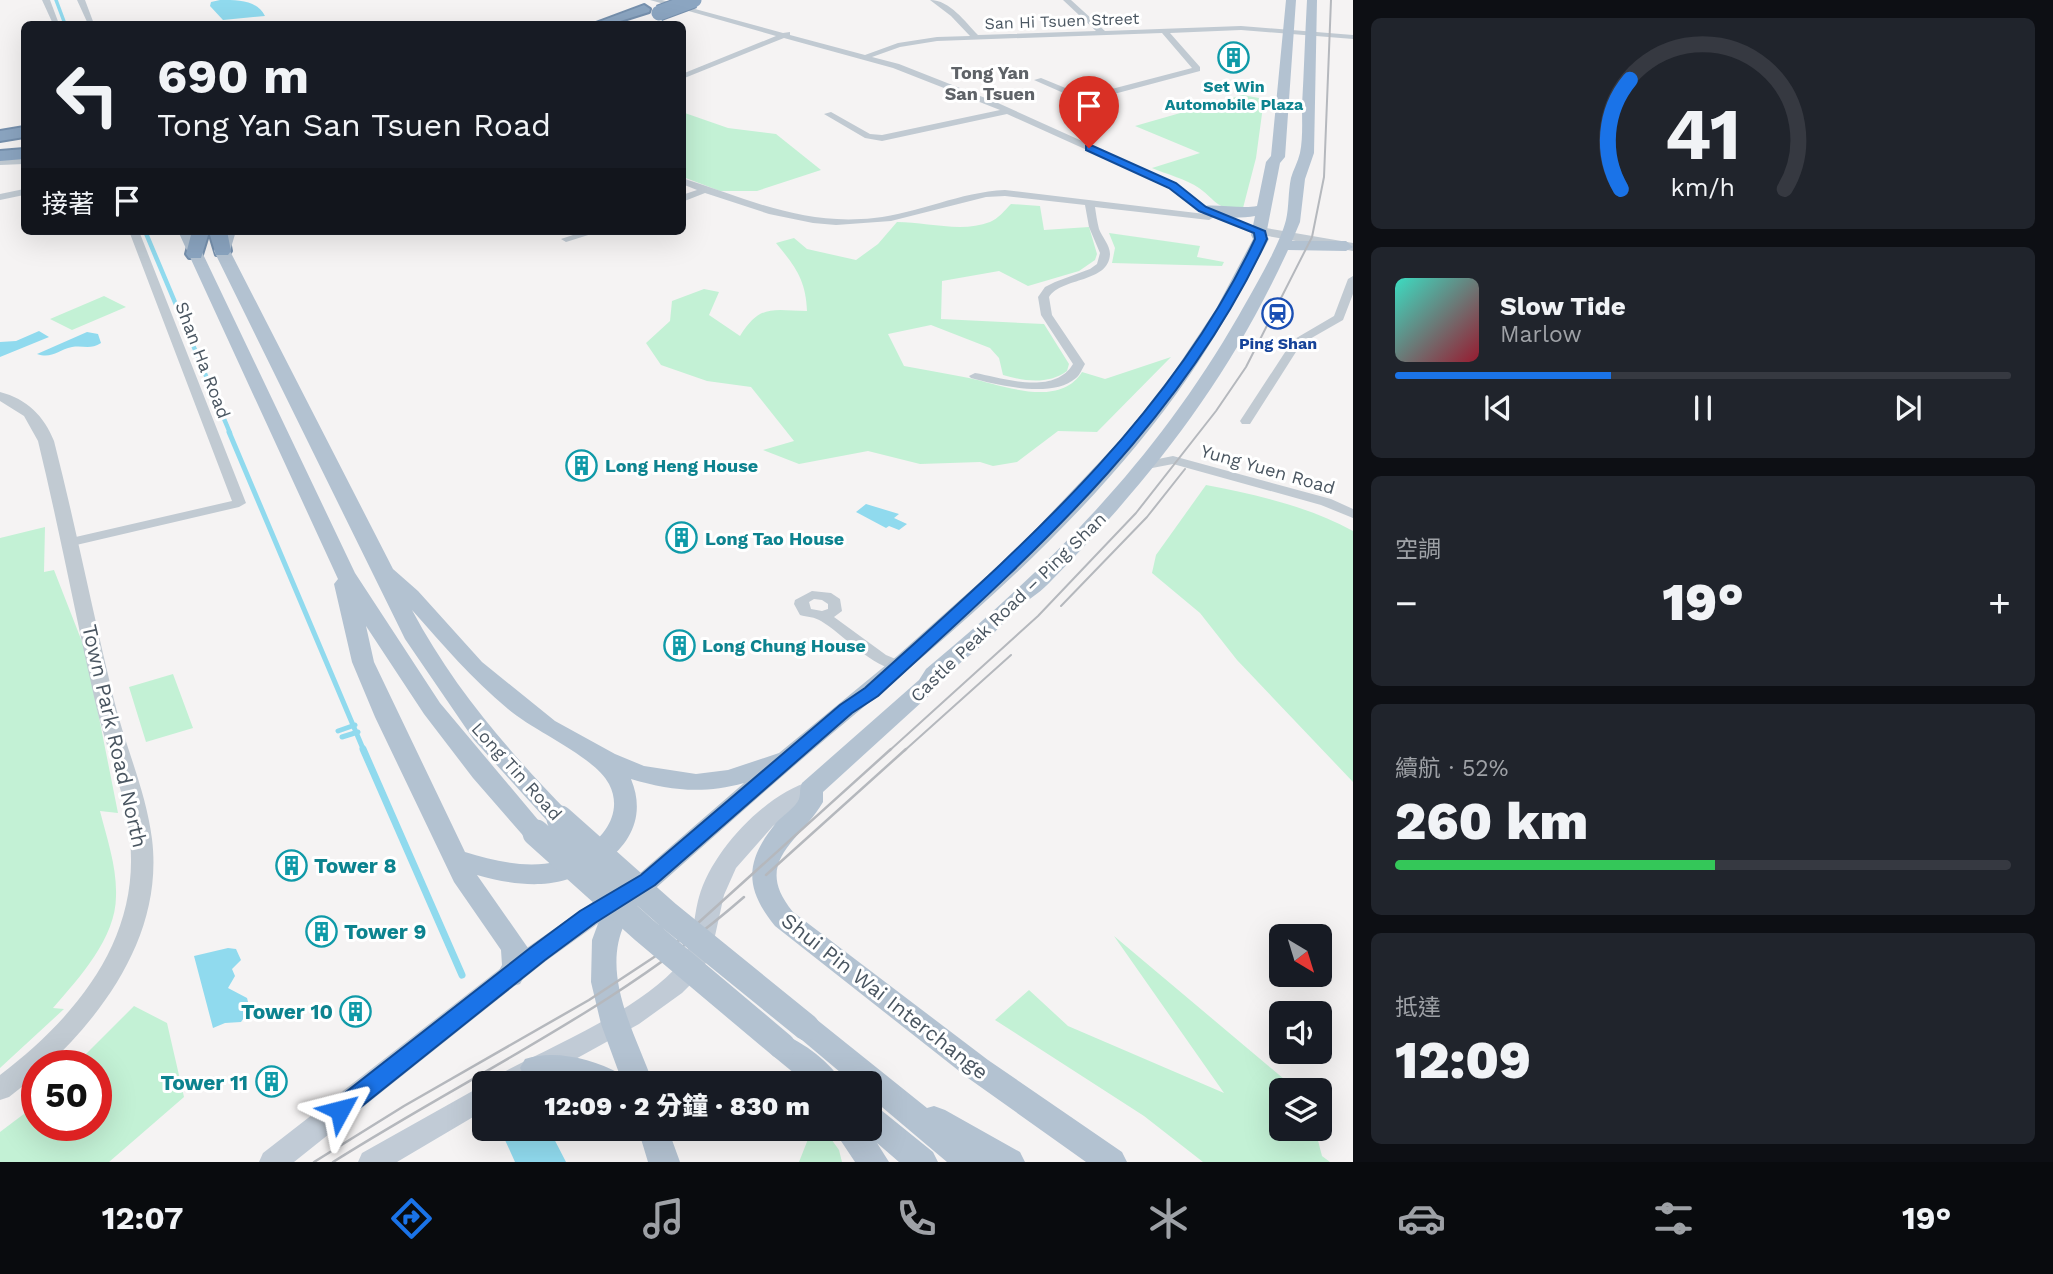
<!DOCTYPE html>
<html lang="zh-TW">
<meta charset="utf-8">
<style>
:root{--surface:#171b24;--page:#20242c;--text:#f1f3f6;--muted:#9ea1a6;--line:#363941;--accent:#1a73e8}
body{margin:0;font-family:"Work Sans","Noto Sans TC",sans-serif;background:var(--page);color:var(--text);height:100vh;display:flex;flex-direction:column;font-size:26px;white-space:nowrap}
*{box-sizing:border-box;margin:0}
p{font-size:23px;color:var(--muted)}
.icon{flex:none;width:38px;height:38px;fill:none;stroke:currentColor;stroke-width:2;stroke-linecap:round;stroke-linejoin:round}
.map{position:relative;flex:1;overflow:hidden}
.sheet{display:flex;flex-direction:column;gap:18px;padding:18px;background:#0d0f14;width:700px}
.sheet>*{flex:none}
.banner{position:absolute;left:21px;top:21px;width:665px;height:214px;border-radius:10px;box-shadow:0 7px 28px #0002;background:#171b24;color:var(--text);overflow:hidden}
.needle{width:46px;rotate:142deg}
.fabs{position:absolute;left:1269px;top:924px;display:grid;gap:14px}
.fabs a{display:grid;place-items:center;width:63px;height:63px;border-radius:10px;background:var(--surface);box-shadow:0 7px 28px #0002;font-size:35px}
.speed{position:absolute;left:21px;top:1050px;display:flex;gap:14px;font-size:35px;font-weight:700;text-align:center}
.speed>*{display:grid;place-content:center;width:91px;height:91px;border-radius:50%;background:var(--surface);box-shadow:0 7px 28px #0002;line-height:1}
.speed .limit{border:10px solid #d22;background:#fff;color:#111}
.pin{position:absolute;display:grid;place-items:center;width:60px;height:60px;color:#fff;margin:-72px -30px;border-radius:50% 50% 50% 0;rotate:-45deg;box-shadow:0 0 7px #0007}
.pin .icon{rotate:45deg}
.me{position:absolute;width:77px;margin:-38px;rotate:52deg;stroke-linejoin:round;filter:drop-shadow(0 0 5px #0008)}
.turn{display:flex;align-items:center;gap:24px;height:147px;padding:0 21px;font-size:32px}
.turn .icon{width:91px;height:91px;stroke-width:2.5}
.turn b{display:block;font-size:49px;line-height:60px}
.then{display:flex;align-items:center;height:66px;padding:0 21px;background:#0003;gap:14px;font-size:26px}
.big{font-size:52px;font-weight:800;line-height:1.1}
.sheet .tile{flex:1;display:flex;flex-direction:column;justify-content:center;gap:10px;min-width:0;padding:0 24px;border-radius:10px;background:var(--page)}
.sheet .dial{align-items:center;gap:0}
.dial svg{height:182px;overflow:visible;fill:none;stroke:var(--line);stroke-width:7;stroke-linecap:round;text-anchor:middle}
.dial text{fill:var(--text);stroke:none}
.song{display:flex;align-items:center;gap:21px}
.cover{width:84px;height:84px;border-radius:10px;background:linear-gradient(135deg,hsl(170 70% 55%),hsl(350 70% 35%))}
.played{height:7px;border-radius:4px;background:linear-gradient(90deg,var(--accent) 35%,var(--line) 35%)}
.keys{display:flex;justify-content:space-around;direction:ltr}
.heat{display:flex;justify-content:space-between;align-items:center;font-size:38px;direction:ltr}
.charge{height:10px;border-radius:5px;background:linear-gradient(90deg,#34c759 52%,var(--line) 0)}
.trip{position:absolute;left:472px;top:1071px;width:410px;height:70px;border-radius:10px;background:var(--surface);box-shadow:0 7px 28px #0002;font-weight:800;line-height:70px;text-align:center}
.menu{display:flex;height:112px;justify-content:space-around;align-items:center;background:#090b0e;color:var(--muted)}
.menu .icon{width:49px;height:49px}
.menu .selected{color:var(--accent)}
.menu b{font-size:32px;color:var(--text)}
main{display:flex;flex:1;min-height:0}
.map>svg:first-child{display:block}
</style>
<main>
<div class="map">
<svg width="1353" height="1162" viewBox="0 0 1353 1162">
<rect width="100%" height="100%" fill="#f5f3f3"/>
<path fill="#c3f1d5" d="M1243 95 1264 99 1256 158 1243 208C1215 209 1219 203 1199 188 1186 179 1166 174 1152 168L1200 153 1135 126Z
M682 112 728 128 776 134 821 170 757 191H720L683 177Z
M1011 204 1040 206 1044 230 1089 227 1097 254 1095 260 1079 271 1028 286 999 271 942 281 941 319 1044 324 1069 364 1067 371C1048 385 1024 381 1003 375L999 358 990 348 931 325 888 334 904 366C926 370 948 374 969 378 1002 385 1059 409 1082 372L1105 379 1171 357 1097 432 1058 431 1017 462 993 466 980 462 920 464 868 451 799 464 763 450 794 441 751 387 707 381 661 365 646 343 670 321 672 301 704 289 719 292 709 315 740 336C760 304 772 310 807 311 806 280 795 266 776 243L794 238 807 249 856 260 878 244 897 222C926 222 962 233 990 222 998 219 1005 210 1011 204Z
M1109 233 1200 246 1197 257 1224 262 1222 266 1112 263 1115 248Z
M104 296 126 307 72 330 50 319Z
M1206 485C1257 495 1307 506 1353 531V782L1237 660 1200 613 1152 573 1156 555Z
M45 527 44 572 54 570 86 652 118 813 100 811C107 839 117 867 116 896 116 938 79 978 53 1008L64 1009 0 1068V538Z
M173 674 193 728 146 742 129 687Z
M1114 936 1297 1090H1281V1129H1315L1322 1156 1330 1162H1203L1144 1116 995 1020 1029 990 1068 1026 1224 1093Z
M134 1006 167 1023 184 1097 109 1162H0V1132L37 1104V1125H96V1066H74Z
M812 1129H824L839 1150 842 1162H799Z"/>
<path fill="#90daee" d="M220 0C239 0 257 0 265 16L223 20 210 6 211 2Z
M39 331 49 337 0 357V342L16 341Z
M87 332 98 334 101 343C90 350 83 345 72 347 58 350 52 359 37 354Z
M866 504 899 514 894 518 907 524 899 530 889 526 886 528 856 512Z
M228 948 236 949 241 960 232 969 235 976 228 988 247 998 250 1009 241 1022 225 1023 213 1028 194 956Z
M500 1129H549L566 1162H515Z"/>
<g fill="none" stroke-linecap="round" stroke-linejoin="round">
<path stroke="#90daee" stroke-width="3.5" d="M56 0 65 24"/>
<path stroke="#90daee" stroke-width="4.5" d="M145 231 230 433"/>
<path stroke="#90daee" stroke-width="5" d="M229 432 364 751
M338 731 355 725
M342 737 358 732"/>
<path stroke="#90daee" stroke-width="7" d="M363 749 462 975"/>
<defs>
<path id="motorway" d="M644 5 650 9 649 12 611 24H593Z
M24 127V137L0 141V131Z
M24 149V159L0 161V151Z
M192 231H227L231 251 228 255H216L209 232 201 258H189L186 254Z"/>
</defs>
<use href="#motorway" stroke="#7690ad" stroke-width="4"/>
<path fill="#c1cad2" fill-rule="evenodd" d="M42 0H50L59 24H53Z
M77 0H85L94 24H88Z
M650 0H662L783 33 790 32V35L865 55 898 43 937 37 970 36 951 16 930 0C950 0 965 22 978 35L1096 31 1063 0H1071L1105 31 1241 26 1353 35V39L1241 30 1170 33 1200 67V71L1084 102 1034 80 1041 78 1085 96 1192 68 1162 33 937 41 900 47 872 57 899 64 998 103 1175 183 1205 207 1265 231 1256 233 1214 217 1209 220 1095 207C1096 214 1097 221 1099 229 1102 237 1110 245 1110 254 1109 283 1062 277 1049 297L1052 315 1085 364C1082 369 1080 375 1076 378 1052 399 998 385 971 378L969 376 975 373C1004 378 1054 396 1073 364L1041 315 1038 297 1045 287 1055 282 1090 269 1097 264 1100 253 1089 227 1085 205 1005 196 986 197 891 221 836 225 813 223 769 214 705 193 682 202V195L697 190 682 184V178C748 199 803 226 874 218 919 213 960 192 1005 190L1205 214 1199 211 1169 187 1007 114 882 141 865 138 824 114 831 112 870 134 882 135 1000 110 893 68 784 38 682 79V74L776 36Z
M24 158V164L0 165V159Z
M24 189V195L0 200V194Z
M129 231H139L246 503 239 507 72 546 67 545 65 542 67 539 232 501Z
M585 231H601L566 242 561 239Z
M1353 276V294L1343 320 1301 344 1250 424H1242L1240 421 1293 340 1334 316 1348 279Z
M1173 456 1331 499 1353 509V518L1321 505 1173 464 1147 469 1141 465 1143 462Z
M812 591 831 593 840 599 842 611 834 617 886 655 905 663 907 666 905 669C880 676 842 633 821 621 815 617 807 617 800 615L794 604 795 600ZM814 599 822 600 828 604V609L822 611 811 609 809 602Z"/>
<path fill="#c1cad2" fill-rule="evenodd" d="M1260 227 1353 243V251L1256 234V228Z
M0 392C27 399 44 416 54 441 76 527 93 614 114 700 125 746 146 791 152 839 163 929 110 1007 47 1066H37V1075L9 1097 0 1100V1075C76 1017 140 940 130 840 126 793 105 747 95 701 75 614 59 527 38 441L24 416 0 401Z"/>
<path fill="#c1cbd6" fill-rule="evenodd" d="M811 781 819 783 822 789 819 795 773 826 736 868 724 895 711 954 697 978 682 993 639 1024 532 1083H495L498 1075C552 1046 642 1009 680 963 694 945 693 918 699 897 712 851 764 795 811 781Z
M622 885 631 888 634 894 631 900 546 961 294 1162H259L263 1153 528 947 613 888Z
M485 1084V1110L397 1162H358L362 1153Z"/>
<path fill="#b3c2d1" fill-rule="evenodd" d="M1286 0H1296L1285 157 1280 163 1266 235 1269 239C1244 286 1219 332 1189 376 1092 517 958 628 828 737 770 786 714 837 657 887 646 898 631 909 625 923 600 975 636 1035 653 1083H573L525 1077 520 1068 525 1059C554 1049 593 1059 619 1073L601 1024 591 982 592 940 599 921 624 887 744 783C704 794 671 791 631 779 656 839 596 880 541 884 519 885 498 881 477 875L528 948 530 966 520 984 510 987 500 984 496 976 502 965 501 950 454 882 375 717 352 662 334 584 338 579 178 231H192L355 573 440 703 549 833 545 840 536 842 527 840 473 778 424 714 366 626 374 662 465 852C503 864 547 873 583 851 606 836 623 811 609 784 594 756 535 732 508 709 472 679 443 645 412 610 453 687 508 751 569 813L573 819 569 825 560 828 551 825 474 740 405 639 214 251 222 231H236L230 251 393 569 418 591 482 662 555 721 615 754 644 766 696 774 728 770 779 753 897 656 1016 550 1126 434 1174 372 1216 309 1253 239 1251 235 1255 216C1239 219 1207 219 1195 209 1204 201 1240 210 1257 206L1266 162 1271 156Z
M1307 0H1317L1314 153 1305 179 1300 222 1292 241H1346L1353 247 1346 251 1288 250C1228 381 1151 479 1051 581 1042 591 1032 597 1022 605 1008 617 995 633 981 646 965 660 946 672 935 690L823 792V802C800 842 751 861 793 912L988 1060 1122 1152 1127 1162H1086L968 1078 775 926C744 888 745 861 776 823 782 816 796 807 799 799 801 793 799 789 802 783L919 680 926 669C1054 562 1155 461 1239 315 1253 290 1279 247 1286 220 1289 207 1288 192 1291 178 1293 170 1298 162 1300 153 1303 139 1302 121 1302 106 1304 71 1305 35 1307 0Z
M806 1015 816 1019 927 1108 934 1106 945 1110 1020 1152 1025 1162H947L870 1097V1083H853L796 1035 792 1027 796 1019Z
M782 1034C802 1041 833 1064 842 1083H806L772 1055 767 1046 772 1037Z
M870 1106 881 1110 933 1152 938 1162H899L877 1143 889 1162H855L833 1129H870Z
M638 1129H668L680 1162H648Z"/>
<use href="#motorway" fill="#8ba5c1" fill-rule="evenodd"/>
<path stroke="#b5b8bd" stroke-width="2" d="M1061 606 1147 517 1185 469
M889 751 1038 616 1136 513 1216 411 1246 367 1312 237 1324 177 1331 0
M904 751 1011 655"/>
<path stroke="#b5b8bd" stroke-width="2.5" d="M766 875 906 749
M314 1162 404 1106 589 1000 677 942 891 749
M333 1162C474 1073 617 1008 744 897"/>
<defs>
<path id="motorway-bridge" d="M659 13 694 0"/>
</defs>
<use href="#motorway-bridge" stroke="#7690ad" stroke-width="17" stroke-linecap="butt"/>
<path stroke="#b3c2d1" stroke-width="27" d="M560 819 668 915 806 1027
M536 833 644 930 782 1046"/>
<use href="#motorway-bridge" stroke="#8ba5c1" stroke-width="15"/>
</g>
<path fill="#1a73e8" stroke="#114b97" stroke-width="2" d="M1086 146H1093L1176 183 1206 207 1265 231 1267 239C1182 424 1025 561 878 696L852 713 655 885 595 923 545 960 348 1117 340 1120 332 1117 328 1110 332 1103 530 948 580 911 641 875 840 705 865 688C1012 555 1169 422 1255 239L1254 233 1199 211 1169 188 1086 150Z"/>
<defs>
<symbol id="building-ring" viewBox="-11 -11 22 22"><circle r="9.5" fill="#fff" stroke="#0f9aa8" stroke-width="1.5"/><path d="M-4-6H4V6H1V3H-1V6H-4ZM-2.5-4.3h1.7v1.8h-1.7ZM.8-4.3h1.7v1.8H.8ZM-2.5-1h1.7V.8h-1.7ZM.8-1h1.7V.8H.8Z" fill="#0f9aa8"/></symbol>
<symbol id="station-ring" viewBox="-11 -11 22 22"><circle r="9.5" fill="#fff" stroke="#1a4fb4" stroke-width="1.5"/><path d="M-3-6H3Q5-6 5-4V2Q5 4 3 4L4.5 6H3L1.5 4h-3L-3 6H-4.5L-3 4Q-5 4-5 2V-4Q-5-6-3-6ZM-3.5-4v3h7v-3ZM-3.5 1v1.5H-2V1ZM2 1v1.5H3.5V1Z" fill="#1a4fb4"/></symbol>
</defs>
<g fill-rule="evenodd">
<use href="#building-ring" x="1216" y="40" width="35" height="35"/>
<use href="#station-ring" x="1260" y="296" width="35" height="35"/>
<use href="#building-ring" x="564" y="448" width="35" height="35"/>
<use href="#building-ring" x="664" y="520" width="35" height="35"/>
<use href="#building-ring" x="662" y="628" width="35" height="35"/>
<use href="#building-ring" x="274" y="848" width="35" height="35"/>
<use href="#building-ring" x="304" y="914" width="35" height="35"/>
<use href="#building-ring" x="338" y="994" width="35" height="35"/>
<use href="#building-ring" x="254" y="1064" width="35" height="35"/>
</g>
<g text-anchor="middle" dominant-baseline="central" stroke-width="6" stroke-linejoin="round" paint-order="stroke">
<g font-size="16" fill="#4a5661" stroke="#fff">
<text transform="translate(1062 21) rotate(-2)">San Hi Tsuen Street</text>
</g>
<g font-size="16" font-weight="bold" fill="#0d838f" stroke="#fff">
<text x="1234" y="86">Set Win<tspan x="1234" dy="18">Automobile Plaza</tspan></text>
</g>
<g font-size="16" font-weight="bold" fill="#164399" stroke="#fff">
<text x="1278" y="343">Ping Shan</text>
</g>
<g font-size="18" font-weight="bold" fill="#5f6368" stroke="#fff">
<text x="990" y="72">Tong Yan<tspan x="990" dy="21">San Tsuen</tspan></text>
</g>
<g font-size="18" fill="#4a5661" stroke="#fff">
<text transform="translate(203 360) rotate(69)">Shan Ha Road</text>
<text transform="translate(1268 469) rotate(16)">Yung Yuen Road</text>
<text transform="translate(1008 607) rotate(-44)">Castle Peak Road – Ping Shan</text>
<text transform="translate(517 771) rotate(48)">Long Tin Road</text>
</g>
<g font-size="18" font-weight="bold" fill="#0d838f" stroke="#fff" text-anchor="start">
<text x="605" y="465">Long Heng House</text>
<text x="705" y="538">Long Tao House</text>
<text x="702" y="645">Long Chung House</text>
</g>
<g font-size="21" fill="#4a5661" stroke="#fff">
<text transform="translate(115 736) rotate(77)">Town Park Road North</text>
<text transform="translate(885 996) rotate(38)">Shui Pin Wai Interchange</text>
</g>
<g font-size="21" font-weight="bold" fill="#0d838f" stroke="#fff" text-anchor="start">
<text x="314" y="865">Tower 8</text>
<text x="344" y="931">Tower 9</text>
<text x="333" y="1011" text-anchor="end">Tower 10</text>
<text x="248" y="1082" text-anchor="end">Tower 11</text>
</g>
</g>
</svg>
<div class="fabs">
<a><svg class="needle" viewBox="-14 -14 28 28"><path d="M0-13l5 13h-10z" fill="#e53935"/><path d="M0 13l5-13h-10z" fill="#9ea1a6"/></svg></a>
<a><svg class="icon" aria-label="sound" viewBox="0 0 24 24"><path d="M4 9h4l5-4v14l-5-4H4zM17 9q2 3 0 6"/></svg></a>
<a><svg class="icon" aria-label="layers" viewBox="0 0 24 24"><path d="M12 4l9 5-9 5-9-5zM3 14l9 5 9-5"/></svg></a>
</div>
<div class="speed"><div class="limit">50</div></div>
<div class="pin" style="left:1089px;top:148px;background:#d93025"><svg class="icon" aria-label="arrive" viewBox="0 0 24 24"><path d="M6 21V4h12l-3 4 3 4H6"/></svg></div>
<svg class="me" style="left:340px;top:1110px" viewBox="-20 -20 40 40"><path d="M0-17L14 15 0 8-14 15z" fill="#1a73e8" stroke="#fff" stroke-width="4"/></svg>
<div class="trip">12:09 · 2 分鐘 · 830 m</div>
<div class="banner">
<div class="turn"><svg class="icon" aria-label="left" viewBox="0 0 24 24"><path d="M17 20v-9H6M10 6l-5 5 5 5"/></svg><div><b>690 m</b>Tong Yan San Tsuen Road</div></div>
<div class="then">接著<svg class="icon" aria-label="arrive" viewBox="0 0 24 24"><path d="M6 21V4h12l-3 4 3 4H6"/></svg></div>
</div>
</div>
<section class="sheet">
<div class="tile dial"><svg viewBox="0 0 100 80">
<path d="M14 69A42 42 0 1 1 86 69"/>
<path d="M14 69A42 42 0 0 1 18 21" stroke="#1a73e8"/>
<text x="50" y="56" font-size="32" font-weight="700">41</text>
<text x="50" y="72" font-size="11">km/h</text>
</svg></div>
<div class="tile">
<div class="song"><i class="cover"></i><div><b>Slow Tide</b><p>Marlow</p></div></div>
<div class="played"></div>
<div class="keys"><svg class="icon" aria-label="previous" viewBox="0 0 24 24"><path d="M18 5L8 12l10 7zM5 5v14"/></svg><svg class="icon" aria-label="pause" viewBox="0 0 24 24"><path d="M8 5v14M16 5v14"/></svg><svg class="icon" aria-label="next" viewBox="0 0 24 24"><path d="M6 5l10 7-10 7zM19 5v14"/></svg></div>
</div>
<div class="tile"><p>空調</p>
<div class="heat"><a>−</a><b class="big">19°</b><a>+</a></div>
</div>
<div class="tile"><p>續航 · 52%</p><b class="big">260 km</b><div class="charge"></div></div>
<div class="tile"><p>抵達</p><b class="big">12:09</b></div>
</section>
</main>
<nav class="menu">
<b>12:07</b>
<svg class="icon selected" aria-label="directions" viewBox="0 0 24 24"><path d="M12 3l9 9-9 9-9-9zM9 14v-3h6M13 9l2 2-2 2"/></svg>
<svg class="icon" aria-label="music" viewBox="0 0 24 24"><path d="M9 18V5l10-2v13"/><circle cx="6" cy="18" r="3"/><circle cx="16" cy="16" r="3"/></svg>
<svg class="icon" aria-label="phone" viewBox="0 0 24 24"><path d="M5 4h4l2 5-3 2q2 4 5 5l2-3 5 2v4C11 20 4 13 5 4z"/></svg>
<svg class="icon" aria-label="climate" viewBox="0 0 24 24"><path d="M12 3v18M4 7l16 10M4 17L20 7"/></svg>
<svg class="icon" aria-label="car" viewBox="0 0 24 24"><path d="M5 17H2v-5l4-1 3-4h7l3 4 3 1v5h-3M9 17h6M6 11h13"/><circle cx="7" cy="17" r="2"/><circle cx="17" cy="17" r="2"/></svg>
<svg class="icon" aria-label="filters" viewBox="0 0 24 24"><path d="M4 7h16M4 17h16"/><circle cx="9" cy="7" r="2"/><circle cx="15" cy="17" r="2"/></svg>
<b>19°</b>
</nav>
